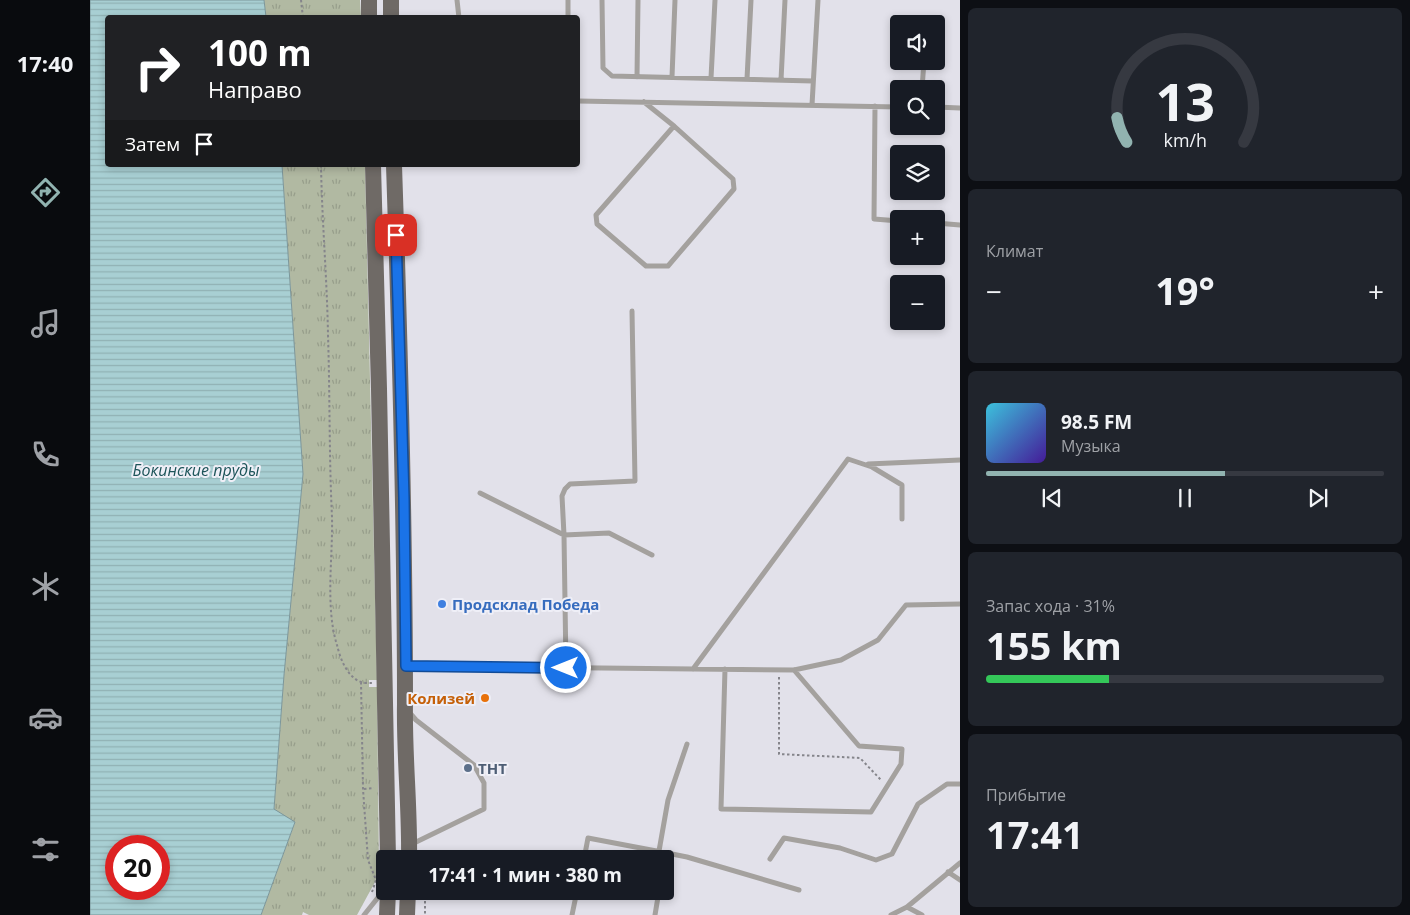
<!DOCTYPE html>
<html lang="ru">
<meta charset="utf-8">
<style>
:root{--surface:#171b24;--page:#20242c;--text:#f1f3f6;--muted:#9ea1a6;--line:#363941;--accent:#91b3b0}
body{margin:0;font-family:"Open Sans",sans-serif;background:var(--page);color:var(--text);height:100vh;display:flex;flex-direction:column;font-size:19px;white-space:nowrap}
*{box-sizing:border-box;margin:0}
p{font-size:16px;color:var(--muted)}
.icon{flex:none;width:28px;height:28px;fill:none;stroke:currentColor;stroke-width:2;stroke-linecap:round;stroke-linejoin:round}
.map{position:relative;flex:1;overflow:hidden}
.sheet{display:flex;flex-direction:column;gap:8px;padding:8px;background:#0d0f14;width:450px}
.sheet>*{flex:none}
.top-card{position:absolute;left:15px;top:15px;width:475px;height:152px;border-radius:5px;box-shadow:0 2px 8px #0003;background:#202124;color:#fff;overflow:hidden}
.fabs{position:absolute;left:800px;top:15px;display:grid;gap:10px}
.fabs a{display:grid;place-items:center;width:55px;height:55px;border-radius:5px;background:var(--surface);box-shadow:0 2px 8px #0003;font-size:25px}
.speed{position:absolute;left:15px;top:835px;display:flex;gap:10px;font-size:25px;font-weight:700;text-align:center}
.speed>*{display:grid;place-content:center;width:65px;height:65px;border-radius:50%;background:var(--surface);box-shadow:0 2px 8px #0003;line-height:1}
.speed .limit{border:8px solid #d22;background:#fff;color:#111}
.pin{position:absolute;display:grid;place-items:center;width:42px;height:42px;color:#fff;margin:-21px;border-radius:10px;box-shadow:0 2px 8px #0006}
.me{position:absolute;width:55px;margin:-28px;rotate:270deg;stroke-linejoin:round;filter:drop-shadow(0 0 4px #0008)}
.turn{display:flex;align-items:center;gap:18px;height:105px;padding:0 20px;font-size:22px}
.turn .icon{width:65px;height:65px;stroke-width:2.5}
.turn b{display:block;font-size:35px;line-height:42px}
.then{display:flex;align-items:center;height:48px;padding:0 20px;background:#0003;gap:10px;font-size:19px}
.big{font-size:38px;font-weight:700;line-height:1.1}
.sheet .card{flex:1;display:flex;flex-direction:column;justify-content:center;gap:8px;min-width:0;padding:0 18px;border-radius:8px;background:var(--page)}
.sheet .dial{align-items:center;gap:0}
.dial svg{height:130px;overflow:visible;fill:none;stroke:var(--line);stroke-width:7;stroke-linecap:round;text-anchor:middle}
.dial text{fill:var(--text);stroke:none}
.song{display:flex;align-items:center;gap:15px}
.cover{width:60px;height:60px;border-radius:8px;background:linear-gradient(135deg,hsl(190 70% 55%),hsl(260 70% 35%))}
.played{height:5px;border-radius:2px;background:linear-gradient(90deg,var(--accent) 60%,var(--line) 60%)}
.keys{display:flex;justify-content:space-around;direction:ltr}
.heat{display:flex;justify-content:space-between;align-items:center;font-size:28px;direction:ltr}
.charge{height:8px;border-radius:4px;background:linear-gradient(90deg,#34c759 31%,var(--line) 0)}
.trip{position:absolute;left:286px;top:850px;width:298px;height:50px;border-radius:5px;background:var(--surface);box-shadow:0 2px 8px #0003;font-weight:700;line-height:50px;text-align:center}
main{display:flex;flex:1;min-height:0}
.tab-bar{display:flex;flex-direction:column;width:90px;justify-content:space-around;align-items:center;background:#090b0e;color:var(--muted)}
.tab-bar .icon{width:35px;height:35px}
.tab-bar .selected{color:var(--accent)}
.tab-bar b{font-size:22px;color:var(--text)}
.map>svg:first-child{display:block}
</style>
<main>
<nav class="tab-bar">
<b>17:40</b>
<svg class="icon selected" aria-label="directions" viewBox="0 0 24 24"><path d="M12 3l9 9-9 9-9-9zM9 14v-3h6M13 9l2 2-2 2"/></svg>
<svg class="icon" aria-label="music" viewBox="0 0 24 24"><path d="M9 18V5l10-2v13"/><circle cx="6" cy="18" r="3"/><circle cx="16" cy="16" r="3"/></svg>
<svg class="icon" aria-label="phone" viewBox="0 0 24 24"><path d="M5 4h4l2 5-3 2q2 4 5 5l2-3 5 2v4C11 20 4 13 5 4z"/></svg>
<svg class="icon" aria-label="climate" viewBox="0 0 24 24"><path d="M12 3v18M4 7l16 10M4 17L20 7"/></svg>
<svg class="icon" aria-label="car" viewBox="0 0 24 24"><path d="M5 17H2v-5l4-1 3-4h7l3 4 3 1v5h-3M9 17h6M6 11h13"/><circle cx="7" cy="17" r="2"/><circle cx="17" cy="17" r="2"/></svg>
<svg class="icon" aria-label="filters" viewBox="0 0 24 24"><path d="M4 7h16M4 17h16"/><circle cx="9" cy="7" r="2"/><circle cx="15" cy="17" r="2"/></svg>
</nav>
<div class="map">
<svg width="870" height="915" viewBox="0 0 870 915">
<defs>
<pattern id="grass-tufts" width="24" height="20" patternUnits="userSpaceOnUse" patternTransform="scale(1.25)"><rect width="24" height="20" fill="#b1b9a2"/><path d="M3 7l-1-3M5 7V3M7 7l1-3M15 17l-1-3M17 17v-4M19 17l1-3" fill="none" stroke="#979e8b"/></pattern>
<pattern id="water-rules" width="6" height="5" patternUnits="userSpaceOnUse" patternTransform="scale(1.25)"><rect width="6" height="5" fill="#a8cfd3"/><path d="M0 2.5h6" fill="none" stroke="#90b1b4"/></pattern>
</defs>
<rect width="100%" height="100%" fill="#e2e1ea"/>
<path fill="url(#grass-tufts)" d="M174 0H270L271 17H176Z
M192 165H275L287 680H279V687H287L289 869 285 882 267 915H219L213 912 212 915H171L205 822 184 810 194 675 213 474Z"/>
<path fill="url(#water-rules)" stroke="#7b969a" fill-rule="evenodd" d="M0 0H174L176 17 18 18V165H192L213 474 194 675 184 809 205 822 171 915H0ZM69 846V889H26V846Z"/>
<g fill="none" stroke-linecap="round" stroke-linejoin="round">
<path stroke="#85858b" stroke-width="2" stroke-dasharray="2.5 2.5" stroke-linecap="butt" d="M211 0 213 18
M231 165C232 222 237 278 238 335 240 396 239 456 242 517 243 557 235 607 247 645 250 658 257 677 271 682 274 683 279 683 282 683
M689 677V754L770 758 792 781
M271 682 273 789 278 860 286 880 282 892
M274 789 284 788
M335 891V915"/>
<path stroke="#a4a19e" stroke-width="5" d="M367 0 369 18
M512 0 513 68 522 76 723 81
M478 18V0
M837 24V23
M547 77 548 0
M582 77 585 0
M621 78 625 0
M657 79 661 0
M691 80 695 0
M832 89 834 61
M488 101 809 107
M554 102 584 126 643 179 644 189 578 266H556L507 224 506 215 584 126
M722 105 728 0
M785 106 784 219 809 221
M846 107 870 108
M846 223 870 225
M778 464 870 460
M390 493 474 535 472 496 475 489 480 484 545 481 542 311
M316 666 704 670 751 660 788 640 816 605 870 604
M476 668 474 535 519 533 562 555
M603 669 758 459 782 467 812 485V519
M635 669 631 809 781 812 811 764 812 749 769 746 704 670
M319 712 326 720 384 765 394 783V809L322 844
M569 851 578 800 597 744
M494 859 498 838 577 853
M680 859 694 838 750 848 786 860 802 854 828 804 857 784H870
M575 863 577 853 597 857 709 890
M858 872 870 880
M817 907 832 915
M274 915 294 890
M482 915 487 891
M565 915 569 891
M801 915 817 907 870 863"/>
<path stroke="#6f6a66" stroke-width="16" d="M279 0V18
M301 0V18
M283 165 289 389 298 859
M304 165C310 345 315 524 315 704 314 756 320 807 319 859
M297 915 298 891
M317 915 318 891"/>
</g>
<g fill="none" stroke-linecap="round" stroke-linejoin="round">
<defs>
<path id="route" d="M306 235 314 498 316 666 476 668"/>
</defs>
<use href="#route" stroke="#114b97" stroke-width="12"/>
<use href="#route" stroke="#1a73e8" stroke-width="9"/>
</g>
<circle fill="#3f7fe0" stroke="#efeff7" stroke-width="2" cx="352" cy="604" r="5"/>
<circle fill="#e8710a" stroke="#efeff7" stroke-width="2" cx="395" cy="698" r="5"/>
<circle fill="#5c6f8a" stroke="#efeff7" stroke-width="2" cx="378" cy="768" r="5"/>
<g text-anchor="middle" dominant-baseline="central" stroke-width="4" stroke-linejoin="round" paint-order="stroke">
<g font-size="15" font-weight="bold" fill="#366cbe" stroke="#efeff7" text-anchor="start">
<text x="362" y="604">Продсклад Победа</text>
</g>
<g font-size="15" font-weight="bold" fill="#c56008" stroke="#efeff7" text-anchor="end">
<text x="385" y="698">Колизей</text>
</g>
<g font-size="15" font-weight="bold" fill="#4e5e75" stroke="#efeff7" text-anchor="start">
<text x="388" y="768">ТНТ</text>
</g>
<g font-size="16" font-style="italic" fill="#1d5459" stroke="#efeff7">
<text x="106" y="470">Бокинские пруды</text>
</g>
</g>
</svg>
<div class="fabs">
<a><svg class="icon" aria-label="sound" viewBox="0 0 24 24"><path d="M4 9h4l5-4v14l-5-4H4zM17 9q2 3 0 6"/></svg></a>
<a><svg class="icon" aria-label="search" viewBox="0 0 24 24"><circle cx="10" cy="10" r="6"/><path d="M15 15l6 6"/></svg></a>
<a><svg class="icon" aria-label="layers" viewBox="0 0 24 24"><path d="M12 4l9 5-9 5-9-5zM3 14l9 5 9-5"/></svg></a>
<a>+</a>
<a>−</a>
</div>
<div class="speed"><div class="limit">20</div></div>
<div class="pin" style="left:306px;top:235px;background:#d93025"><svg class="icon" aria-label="arrive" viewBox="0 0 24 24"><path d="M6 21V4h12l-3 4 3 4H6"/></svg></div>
<svg class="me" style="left:476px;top:668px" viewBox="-20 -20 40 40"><circle r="17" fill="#1a73e8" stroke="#fff" stroke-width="3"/><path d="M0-11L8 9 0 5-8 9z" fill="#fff"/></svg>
<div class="trip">17:41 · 1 мин · 380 m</div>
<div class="top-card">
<div class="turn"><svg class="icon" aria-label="right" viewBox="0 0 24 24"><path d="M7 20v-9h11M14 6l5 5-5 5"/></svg><div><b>100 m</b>Направо</div></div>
<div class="then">Затем<svg class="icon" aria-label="arrive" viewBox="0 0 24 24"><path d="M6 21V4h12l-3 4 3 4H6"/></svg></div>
</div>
</div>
<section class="sheet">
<div class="card dial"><svg viewBox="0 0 100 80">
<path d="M14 69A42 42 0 1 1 86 69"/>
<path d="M14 69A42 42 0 0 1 8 54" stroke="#91b3b0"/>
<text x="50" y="56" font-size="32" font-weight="700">13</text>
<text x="50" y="72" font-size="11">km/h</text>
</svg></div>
<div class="card"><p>Климат</p>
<div class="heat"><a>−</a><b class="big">19°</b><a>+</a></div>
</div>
<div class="card">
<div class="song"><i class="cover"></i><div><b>98.5 FM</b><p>Музыка</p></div></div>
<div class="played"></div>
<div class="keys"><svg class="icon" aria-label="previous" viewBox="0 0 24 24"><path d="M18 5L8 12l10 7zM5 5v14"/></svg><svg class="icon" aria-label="pause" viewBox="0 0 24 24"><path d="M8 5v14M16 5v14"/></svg><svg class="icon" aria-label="next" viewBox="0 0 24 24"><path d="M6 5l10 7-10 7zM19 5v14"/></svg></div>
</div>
<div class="card"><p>Запас хода · 31%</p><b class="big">155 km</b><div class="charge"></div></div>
<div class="card"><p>Прибытие</p><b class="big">17:41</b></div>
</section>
</main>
